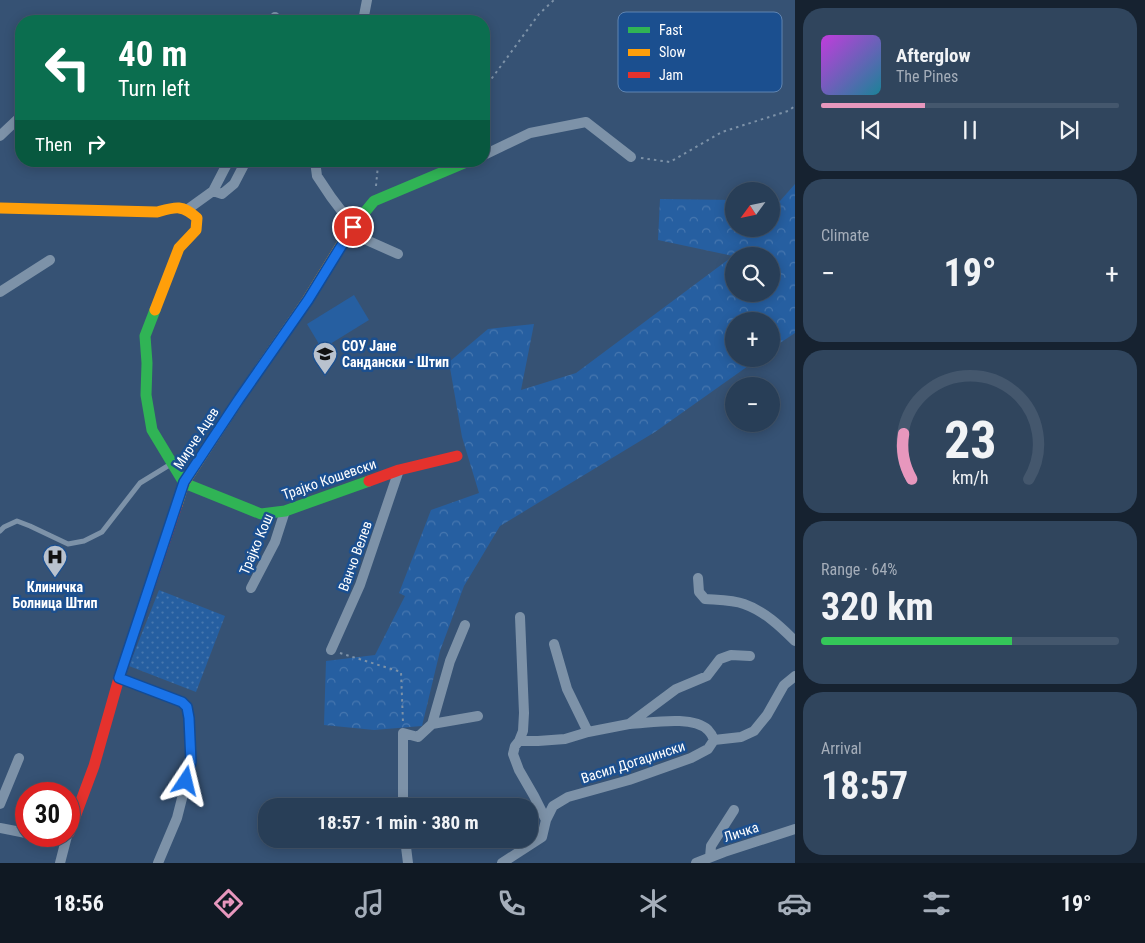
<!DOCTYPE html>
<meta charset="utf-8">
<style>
:root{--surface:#283e57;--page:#30455d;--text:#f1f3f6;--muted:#a5aeba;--line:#44576d;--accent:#e797bd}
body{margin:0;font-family:"Roboto Condensed",sans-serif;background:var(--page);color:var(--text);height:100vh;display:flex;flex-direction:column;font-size:19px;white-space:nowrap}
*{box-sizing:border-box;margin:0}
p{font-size:16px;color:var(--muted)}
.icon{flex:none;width:28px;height:28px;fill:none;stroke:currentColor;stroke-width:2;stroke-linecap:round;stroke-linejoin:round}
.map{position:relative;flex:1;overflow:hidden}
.details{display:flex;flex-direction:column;gap:8px;padding:8px;background:#162230;width:350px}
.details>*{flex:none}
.hud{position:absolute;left:15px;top:15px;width:475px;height:152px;border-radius:20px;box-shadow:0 2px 12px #0003,0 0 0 1px var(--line);background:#0b6e4f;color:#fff;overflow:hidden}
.needle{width:32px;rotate:237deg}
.buttons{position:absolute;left:725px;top:182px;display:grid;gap:10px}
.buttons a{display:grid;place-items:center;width:55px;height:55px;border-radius:50%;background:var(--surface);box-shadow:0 2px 12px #0003,0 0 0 1px var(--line);font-size:25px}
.speed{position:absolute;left:15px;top:782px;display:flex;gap:10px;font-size:25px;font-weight:700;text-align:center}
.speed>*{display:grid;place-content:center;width:65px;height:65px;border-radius:50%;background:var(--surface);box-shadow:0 2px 12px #0003,0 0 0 1px var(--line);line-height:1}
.speed .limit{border:8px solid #d22;background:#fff;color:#111}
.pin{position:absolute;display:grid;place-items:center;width:42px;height:42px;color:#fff;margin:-21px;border:2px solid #fff;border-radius:50%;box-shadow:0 1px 5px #0007}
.me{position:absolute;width:55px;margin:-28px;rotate:10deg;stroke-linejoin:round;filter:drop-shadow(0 0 4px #0008)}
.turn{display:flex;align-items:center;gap:18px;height:105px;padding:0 20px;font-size:22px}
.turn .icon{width:65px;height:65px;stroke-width:2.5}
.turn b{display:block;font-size:35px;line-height:42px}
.then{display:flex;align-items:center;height:48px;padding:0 20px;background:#0003;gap:10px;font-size:19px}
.big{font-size:38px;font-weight:700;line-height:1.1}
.details .widget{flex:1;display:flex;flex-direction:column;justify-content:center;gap:8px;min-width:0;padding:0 18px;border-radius:20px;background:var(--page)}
.details .dial{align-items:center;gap:0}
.dial svg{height:130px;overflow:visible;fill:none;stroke:var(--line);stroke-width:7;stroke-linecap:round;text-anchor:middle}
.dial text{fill:var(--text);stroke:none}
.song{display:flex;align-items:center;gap:15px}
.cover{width:60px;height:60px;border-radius:8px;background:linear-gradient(135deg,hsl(290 70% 55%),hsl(190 70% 35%))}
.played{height:5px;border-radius:2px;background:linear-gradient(90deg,var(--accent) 35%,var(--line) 35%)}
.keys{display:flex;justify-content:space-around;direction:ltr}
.heat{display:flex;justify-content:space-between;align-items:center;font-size:28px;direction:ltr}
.charge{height:8px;border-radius:4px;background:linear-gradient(90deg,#34c759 64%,var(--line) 0)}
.trip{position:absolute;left:258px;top:798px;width:280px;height:50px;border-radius:20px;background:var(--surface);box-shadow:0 2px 12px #0003,0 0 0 1px var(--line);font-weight:700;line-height:50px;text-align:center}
.tab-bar{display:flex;height:80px;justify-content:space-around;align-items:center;background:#101923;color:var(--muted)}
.tab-bar .icon{width:35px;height:35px}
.tab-bar .selected{color:var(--accent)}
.tab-bar b{font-size:22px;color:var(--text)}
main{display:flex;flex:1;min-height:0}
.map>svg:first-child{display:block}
</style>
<main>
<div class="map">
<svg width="795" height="863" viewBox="0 0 795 863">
<defs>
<pattern id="forest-crowns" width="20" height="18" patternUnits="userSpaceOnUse" patternTransform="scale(1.25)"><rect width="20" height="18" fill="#265fa1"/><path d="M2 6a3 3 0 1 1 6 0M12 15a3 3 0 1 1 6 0" fill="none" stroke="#4777af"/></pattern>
<pattern id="park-dots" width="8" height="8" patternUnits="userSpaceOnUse" patternTransform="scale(1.25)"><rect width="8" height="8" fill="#265fa1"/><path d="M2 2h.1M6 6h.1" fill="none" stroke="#4777af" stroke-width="1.8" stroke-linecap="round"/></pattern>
</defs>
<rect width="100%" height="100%" fill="#365274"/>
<path fill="#265fa1" d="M354 295 369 320 322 349 307 324Z"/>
<path fill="url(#forest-crowns)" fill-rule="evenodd" d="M795 184V333L771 349V321H734V359H758L655 432 500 526 464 586 440 651 422 726 374 730 324 725 326 661 375 655 405 596 399 593 431 510 479 493 462 437 449 362 488 329 534 324 521 390 576 373 733 256 658 240 660 199 734 200V229H771V201H780ZM734 256H771V294H734Z"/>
<path fill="url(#park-dots)" d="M159 590 225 616 196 692 129 666Z"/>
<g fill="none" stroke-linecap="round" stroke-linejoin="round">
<path stroke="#7d92a8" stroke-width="2" stroke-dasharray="2.5 4" stroke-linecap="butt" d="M484 89 539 14 554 0
M641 158 670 162 722 132 788 111 795 106
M376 186 378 165 384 161
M340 653 401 672 403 723"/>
<path stroke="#7d92a8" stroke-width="5" d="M0 531 4 527 17 521 30 526 68 544 84 541 102 532 140 483 171 464"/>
<path stroke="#7d92a8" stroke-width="10" d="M275 17V21
M363 21 367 0
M0 136 21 116
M484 155 530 133 586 122 631 157
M315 161 317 176 331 197 362 238 398 254
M213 191 222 194 234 184 246 161
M188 209 213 191 227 164 228 161
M0 292 50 260
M698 578 699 592 705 599C717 600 733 600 744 604 764 611 780 626 795 641
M251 588 275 542 285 511
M331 650 360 585 399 470
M119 678 182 702 187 707 189 718 191 763 177 818 158 863
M432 724 478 716
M630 724C651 723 692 715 708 730 711 733 713 737 714 740
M588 732 629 724 676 689 707 676 720 659 731 655 750 656
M519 741H538L565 739 588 732 567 689 554 644
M0 804 19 758
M403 806V733L418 737 432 724 450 661 465 625
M546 820 553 806 568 797 629 780 691 758 708 749 714 740 741 737 754 731 767 715 784 685 795 676
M0 828 26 833
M41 836 65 841
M405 839 408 863
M710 857 711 846 734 810
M60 863 67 836
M502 863 542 837 546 820 534 796 519 770 513 754 515 746 519 741 523 731 524 713 520 617
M696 863 724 852 795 829"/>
<path stroke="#30b455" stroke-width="11" d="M351 229 374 201 469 161
M155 310 145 336 147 363 146 395 152 430 184 483 261 514 285 511 369 481"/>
<path stroke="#ff9f0a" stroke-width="11" d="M0 208 157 212C175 207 182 204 197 218L196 230 179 248 155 310
M177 505 184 483 239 399 308 299 351 229"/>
<path stroke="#e5322d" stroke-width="11" d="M369 481 399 470 457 456
M69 833 94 766 119 678 177 505"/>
</g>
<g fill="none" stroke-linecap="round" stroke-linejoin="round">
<defs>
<path id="route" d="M186 781 191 762 189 718 187 707 182 702 119 678 184 482 239 399 308 300 353 227"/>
</defs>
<use href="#route" stroke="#114b97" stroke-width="12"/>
<use href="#route" stroke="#1a73e8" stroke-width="9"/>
</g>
<defs>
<symbol id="school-pin" viewBox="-11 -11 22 30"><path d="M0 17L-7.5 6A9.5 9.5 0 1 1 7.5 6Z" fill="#b9c2ce" stroke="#1b4f8f"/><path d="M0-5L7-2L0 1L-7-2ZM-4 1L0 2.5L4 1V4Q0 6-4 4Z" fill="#111"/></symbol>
<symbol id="hospital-pin" viewBox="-11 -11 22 30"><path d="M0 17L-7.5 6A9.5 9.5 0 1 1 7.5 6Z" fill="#b9c2ce" stroke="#1b4f8f"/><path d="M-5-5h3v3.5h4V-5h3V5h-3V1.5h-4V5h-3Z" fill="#111"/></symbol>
</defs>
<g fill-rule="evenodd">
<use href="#school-pin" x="311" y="340" width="28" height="38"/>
<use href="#hospital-pin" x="41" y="543" width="28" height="38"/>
</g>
<g text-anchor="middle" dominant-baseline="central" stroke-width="5" stroke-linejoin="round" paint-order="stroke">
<g font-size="14" font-weight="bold" fill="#fff" stroke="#1b4f8f" text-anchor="start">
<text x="342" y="346">СОУ Јане<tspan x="342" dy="16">Сандански - Штип</tspan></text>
<text x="55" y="587" text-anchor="middle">Клиничка<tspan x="55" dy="16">Болница Штип</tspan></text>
</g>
<g font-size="14" fill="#fff" stroke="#1b4f8f">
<text transform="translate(196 438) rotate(-57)">Мирче Ацев</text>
<text transform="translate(329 479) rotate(-19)">Трајко Кошевски</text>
<text transform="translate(256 544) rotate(-67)">Трајко Кош</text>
<text transform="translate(355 556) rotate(-70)">Ванчо Велев</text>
<text transform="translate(633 762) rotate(-18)">Васил Догаџински</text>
<text transform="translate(741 832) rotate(-18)">Личка</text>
</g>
</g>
<rect x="618" y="12" width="164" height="80" rx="8" fill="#1b4f8f" stroke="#5f84b1" stroke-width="1"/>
<rect x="628" y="27" width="22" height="6" fill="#30b455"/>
<rect x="628" y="49" width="22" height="7" fill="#ff9f0a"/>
<rect x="628" y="72" width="22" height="6" fill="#e5322d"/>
<g font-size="14" fill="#fff">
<text x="659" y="35">Fast</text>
<text x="659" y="57">Slow</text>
<text x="659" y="80">Jam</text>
</g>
</svg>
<div class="buttons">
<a><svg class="needle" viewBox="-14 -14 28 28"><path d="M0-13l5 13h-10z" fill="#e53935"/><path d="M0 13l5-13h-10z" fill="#a5aeba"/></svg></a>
<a><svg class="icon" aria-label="search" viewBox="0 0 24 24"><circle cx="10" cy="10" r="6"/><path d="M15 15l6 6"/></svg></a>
<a>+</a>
<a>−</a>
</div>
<div class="speed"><div class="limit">30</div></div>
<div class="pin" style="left:353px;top:227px;background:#d93025"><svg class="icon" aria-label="arrive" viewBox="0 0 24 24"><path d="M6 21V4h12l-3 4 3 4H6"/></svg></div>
<svg class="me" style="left:186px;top:781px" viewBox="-20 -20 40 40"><path d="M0-17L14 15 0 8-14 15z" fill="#1a73e8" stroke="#fff" stroke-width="4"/></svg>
<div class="trip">18:57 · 1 min · 380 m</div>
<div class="hud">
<div class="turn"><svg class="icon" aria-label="left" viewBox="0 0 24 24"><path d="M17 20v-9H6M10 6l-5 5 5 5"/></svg><div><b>40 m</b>Turn left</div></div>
<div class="then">Then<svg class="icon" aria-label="right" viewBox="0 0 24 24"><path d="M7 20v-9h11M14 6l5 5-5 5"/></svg></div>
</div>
</div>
<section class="details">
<div class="widget">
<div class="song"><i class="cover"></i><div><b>Afterglow</b><p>The Pines</p></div></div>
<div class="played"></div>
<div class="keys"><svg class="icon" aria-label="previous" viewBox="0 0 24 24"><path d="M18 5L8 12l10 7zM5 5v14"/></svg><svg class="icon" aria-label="pause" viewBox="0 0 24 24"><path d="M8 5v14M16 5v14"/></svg><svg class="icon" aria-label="next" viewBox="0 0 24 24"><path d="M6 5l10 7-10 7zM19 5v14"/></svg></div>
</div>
<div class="widget"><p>Climate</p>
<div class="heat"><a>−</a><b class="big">19°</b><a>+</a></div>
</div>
<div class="widget dial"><svg viewBox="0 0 100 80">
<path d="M14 69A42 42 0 1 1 86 69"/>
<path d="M14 69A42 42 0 0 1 9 41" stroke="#e797bd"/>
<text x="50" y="56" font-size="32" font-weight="700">23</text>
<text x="50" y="72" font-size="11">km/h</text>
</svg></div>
<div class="widget"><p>Range · 64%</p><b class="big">320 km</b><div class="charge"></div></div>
<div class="widget"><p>Arrival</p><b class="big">18:57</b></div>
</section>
</main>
<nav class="tab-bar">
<b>18:56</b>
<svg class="icon selected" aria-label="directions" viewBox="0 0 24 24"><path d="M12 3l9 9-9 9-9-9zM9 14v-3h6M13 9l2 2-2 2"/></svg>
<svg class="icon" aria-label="music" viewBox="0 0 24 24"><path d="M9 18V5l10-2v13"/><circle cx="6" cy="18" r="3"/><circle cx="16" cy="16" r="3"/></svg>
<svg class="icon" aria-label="phone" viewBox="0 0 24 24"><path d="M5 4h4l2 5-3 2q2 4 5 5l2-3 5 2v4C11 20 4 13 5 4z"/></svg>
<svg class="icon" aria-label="climate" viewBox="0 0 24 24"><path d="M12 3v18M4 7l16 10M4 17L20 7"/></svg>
<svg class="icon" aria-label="car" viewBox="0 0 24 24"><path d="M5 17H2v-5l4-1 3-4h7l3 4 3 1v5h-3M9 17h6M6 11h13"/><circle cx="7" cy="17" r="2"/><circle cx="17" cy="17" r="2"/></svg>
<svg class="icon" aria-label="filters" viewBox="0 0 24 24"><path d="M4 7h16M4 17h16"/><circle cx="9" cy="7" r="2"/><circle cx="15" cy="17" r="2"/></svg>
<b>19°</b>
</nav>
